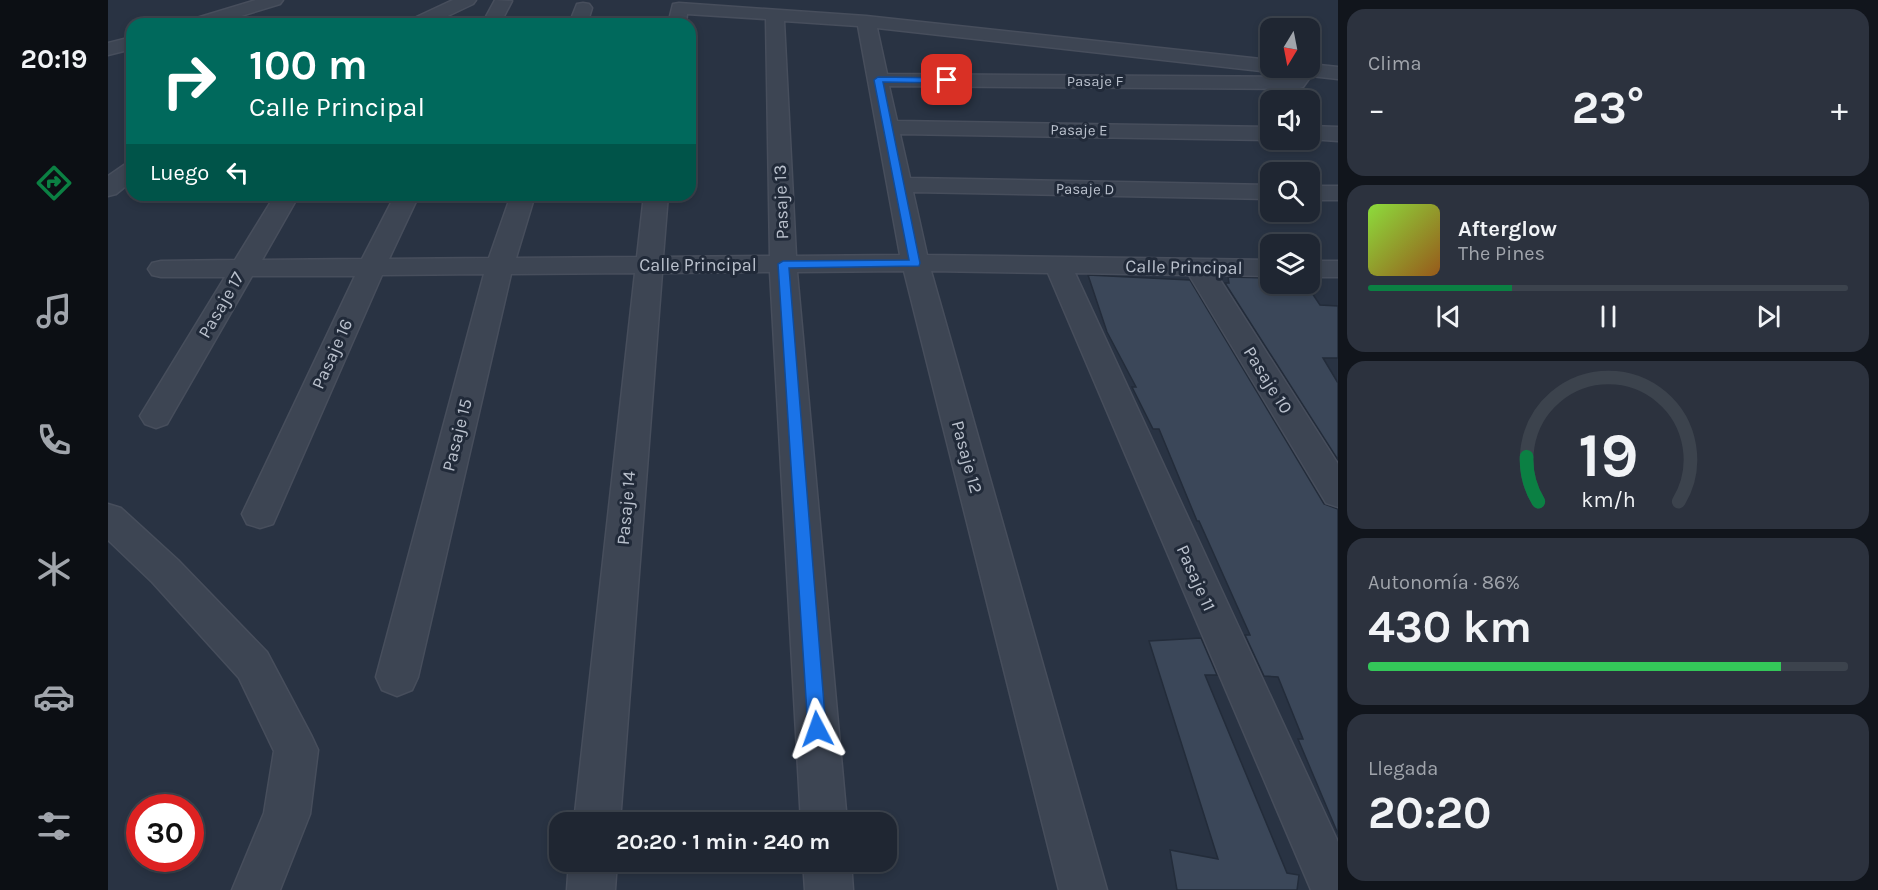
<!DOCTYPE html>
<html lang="es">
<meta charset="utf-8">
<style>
:root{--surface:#1f2632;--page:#2c323e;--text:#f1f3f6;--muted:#a1a5ac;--line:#3c434d;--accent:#0b8043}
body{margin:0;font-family:Karla,sans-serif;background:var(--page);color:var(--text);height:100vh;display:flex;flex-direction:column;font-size:22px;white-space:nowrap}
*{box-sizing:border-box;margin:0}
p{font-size:20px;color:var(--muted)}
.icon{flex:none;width:33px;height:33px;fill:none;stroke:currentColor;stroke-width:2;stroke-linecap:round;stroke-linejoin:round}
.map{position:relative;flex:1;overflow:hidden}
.drawer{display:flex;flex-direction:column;gap:9px;padding:9px;background:#11151c;width:540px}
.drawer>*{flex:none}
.hud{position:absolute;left:18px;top:18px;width:570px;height:183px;border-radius:18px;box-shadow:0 3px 9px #0003,0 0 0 2px var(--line);background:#00695c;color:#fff;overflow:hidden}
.needle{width:39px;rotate:190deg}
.fabs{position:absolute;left:1152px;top:18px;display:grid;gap:12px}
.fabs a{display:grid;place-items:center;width:60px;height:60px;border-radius:12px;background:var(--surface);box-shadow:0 3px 9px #0003,0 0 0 2px var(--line);font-size:30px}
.speed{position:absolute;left:18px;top:794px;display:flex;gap:12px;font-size:30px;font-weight:700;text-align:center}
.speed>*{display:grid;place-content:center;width:78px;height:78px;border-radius:50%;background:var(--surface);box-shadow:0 3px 9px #0003,0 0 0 2px var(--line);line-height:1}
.speed .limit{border:9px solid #d22;background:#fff;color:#111}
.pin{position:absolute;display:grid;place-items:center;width:51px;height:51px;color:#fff;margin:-26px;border-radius:12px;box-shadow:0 3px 9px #0006}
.me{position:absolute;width:66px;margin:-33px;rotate:356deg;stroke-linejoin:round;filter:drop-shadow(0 0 4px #0008)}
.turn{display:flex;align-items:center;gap:21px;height:126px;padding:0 24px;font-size:27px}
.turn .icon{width:78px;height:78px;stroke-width:2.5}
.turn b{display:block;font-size:42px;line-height:51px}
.then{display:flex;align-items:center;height:57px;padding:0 24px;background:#0003;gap:12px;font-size:22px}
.big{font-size:45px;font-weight:700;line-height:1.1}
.drawer .card{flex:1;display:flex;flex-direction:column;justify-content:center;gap:9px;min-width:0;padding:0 21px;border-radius:18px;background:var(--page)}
.drawer .dial{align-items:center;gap:0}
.dial svg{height:156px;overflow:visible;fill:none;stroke:var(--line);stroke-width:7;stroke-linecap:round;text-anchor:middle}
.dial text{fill:var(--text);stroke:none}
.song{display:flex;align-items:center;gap:18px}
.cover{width:72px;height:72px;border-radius:9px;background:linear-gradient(135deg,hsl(90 70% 55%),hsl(30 70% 35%))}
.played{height:6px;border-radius:3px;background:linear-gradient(90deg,var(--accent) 30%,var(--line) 30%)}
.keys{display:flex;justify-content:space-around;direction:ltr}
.heat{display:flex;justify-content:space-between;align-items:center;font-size:33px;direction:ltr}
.charge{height:9px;border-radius:4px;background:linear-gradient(90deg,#34c759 86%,var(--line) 0)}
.trip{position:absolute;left:441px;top:812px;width:348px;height:60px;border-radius:18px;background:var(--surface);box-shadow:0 3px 9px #0003,0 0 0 2px var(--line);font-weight:700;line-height:60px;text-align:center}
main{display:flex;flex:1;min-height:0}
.tabs{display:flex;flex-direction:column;width:108px;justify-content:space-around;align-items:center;background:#0c0f14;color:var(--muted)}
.tabs .icon{width:42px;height:42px}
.tabs .active{color:var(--accent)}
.tabs b{font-size:27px;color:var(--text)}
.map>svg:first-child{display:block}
</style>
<main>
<nav class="tabs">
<b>20:19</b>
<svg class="icon active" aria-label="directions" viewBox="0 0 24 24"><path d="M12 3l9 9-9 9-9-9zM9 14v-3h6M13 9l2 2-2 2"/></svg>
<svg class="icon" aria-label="music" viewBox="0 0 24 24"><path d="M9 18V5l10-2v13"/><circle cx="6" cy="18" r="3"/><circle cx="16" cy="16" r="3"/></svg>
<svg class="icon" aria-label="phone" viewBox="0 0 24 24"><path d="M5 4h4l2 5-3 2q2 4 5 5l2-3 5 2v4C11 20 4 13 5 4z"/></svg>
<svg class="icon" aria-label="climate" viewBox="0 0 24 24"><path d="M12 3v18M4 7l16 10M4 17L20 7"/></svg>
<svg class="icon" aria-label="car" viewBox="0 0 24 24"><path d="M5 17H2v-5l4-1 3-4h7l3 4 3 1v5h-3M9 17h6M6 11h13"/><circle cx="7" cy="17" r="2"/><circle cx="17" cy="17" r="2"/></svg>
<svg class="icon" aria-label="filters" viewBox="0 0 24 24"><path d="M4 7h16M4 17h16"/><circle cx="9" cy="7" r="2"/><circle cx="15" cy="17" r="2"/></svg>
</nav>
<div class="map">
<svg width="1230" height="890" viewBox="0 0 1230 890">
<rect width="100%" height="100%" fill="#293343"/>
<path fill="#3b4759" stroke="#232c3a" stroke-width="1.5" d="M980 275 1082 280 1216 504 1230 509V834L1190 739H1195L1170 677 1156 676 1137 635H1142L1091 521H1089L1051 429H1045L1024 387H1028L999 332Z
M1120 277 1162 278V284H1198L1212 305 1230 306V358H1215L1230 383V460L1117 283H1121Z
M1093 638 1109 675H1097L1179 873 1191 875 1189 890H1069L1062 850 1110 859 1041 641Z"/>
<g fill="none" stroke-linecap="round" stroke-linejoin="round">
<defs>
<path id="minor" d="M148 0H175L172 4 107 24H79L82 20Z
M345 0H368L365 4 323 24H299L302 20Z
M387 0 404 1 392 24H374Z
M475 3 481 4 484 8 479 24H461L469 4Z
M571 3 758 16 1162 60V68H1202V64L1230 67V79L1203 76 1195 87 1188 89 781 86 789 121 1162 127V140L792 134 802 178 1162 185V199L805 192 819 255 1162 260V276L1109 275 1230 464V507L1218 503 1081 275 967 273 1230 842V890H1203L940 273 823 271 999 890H951L796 271 689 272 739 822H693L662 272 554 273 512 822H466L527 273 403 274 310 677 304 690 289 696 274 690 268 677 376 274 274 275 165 524 152 528 139 524 134 514 247 276H144L59 424 48 428 37 424 32 416 117 277H53L44 275 40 269 44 263 53 261 127 260 167 195H191L154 260 254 259 287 195H311L281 259 381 258 403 195H427L408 258 529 257 536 195H560L555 257 662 256 658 19 579 14 578 24H560L565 4ZM676 21 750 26 792 255 688 256ZM769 28 1162 72 1168 70 1184 75 1182 77 779 74Z
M24 37V49L0 55V43Z
M1202 126 1230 127V141L1202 139Z
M24 163V181L8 194 0 196V176L16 165Z
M1202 186H1230V200H1202Z
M1202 261H1230V277H1202Z
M0 504 13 508 70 560 159 652 203 735 210 750 202 814 172 890H124L156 813 166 751 131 678 44 582 0 540Z
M461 861H509L507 890H459Z
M695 861H743L745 890H697Z"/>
</defs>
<use href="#minor" stroke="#474e5c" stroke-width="3"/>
<use href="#minor" fill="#3d4553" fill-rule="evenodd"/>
</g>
<path fill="#1a73e8" stroke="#114b97" stroke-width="1.5" d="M770 77 839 78 844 80 839 83 775 82 812 263 811 266 681 268 718 729 716 735 709 738 703 735 700 729 670 264 675 261 801 260 766 80Z"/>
<g text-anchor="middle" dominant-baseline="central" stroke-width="6" stroke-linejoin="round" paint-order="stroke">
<g font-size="15" fill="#bac1cd" stroke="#212a39">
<text x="987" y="81">Pasaje F</text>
<text transform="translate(971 130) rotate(1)">Pasaje E</text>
<text transform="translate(977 189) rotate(1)">Pasaje D</text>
</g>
<g font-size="18" fill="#bac1cd" stroke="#212a39">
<text transform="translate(673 202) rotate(-92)">Pasaje 13</text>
<text x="590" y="265">Calle Principal</text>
<text transform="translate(1076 267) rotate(1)">Calle Principal</text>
<text transform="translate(113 305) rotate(-60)">Pasaje 17</text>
<text transform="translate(224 354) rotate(-66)">Pasaje 16</text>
<text transform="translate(1160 380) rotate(58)">Pasaje 10</text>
<text transform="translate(349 435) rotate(-76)">Pasaje 15</text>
<text transform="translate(859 457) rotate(75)">Pasaje 12</text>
<text transform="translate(518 508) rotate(-85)">Pasaje 14</text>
<text transform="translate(1088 578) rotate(66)">Pasaje 11</text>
</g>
</g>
</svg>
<div class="fabs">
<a><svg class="needle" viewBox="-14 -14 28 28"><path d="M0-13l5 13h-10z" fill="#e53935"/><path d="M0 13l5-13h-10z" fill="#a1a5ac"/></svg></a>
<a><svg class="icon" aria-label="sound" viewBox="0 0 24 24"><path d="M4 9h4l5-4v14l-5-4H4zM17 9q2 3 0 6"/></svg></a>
<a><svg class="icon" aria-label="search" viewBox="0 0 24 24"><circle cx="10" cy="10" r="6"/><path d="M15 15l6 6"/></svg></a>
<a><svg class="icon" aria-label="layers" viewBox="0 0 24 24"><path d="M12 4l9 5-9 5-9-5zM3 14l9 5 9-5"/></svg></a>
</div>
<div class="speed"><div class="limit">30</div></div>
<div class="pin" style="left:839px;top:80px;background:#d93025"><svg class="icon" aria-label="arrive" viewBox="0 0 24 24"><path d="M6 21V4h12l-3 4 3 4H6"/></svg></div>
<svg class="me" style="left:709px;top:729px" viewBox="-20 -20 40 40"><path d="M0-17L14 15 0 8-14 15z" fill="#1a73e8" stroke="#fff" stroke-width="4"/></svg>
<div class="trip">20:20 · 1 min · 240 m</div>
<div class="hud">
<div class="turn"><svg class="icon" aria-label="right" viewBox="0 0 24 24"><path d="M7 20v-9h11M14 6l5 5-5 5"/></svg><div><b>100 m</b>Calle Principal</div></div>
<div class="then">Luego<svg class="icon" aria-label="left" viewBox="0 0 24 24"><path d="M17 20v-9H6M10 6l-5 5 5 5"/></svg></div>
</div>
</div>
<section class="drawer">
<div class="card"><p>Clima</p>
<div class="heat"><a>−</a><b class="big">23°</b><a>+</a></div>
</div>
<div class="card">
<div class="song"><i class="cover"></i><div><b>Afterglow</b><p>The Pines</p></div></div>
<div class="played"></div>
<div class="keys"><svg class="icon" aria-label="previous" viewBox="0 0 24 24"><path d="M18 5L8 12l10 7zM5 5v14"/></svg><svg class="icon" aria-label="pause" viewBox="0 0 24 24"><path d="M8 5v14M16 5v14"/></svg><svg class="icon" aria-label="next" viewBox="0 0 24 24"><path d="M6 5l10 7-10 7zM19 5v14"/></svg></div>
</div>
<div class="card dial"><svg viewBox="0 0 100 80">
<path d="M14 69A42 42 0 1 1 86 69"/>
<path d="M14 69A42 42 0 0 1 8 46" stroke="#0b8043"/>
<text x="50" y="56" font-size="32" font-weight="700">19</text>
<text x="50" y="72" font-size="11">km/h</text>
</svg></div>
<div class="card"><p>Autonomía · 86%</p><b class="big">430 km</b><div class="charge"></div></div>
<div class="card"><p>Llegada</p><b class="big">20:20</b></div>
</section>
</main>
